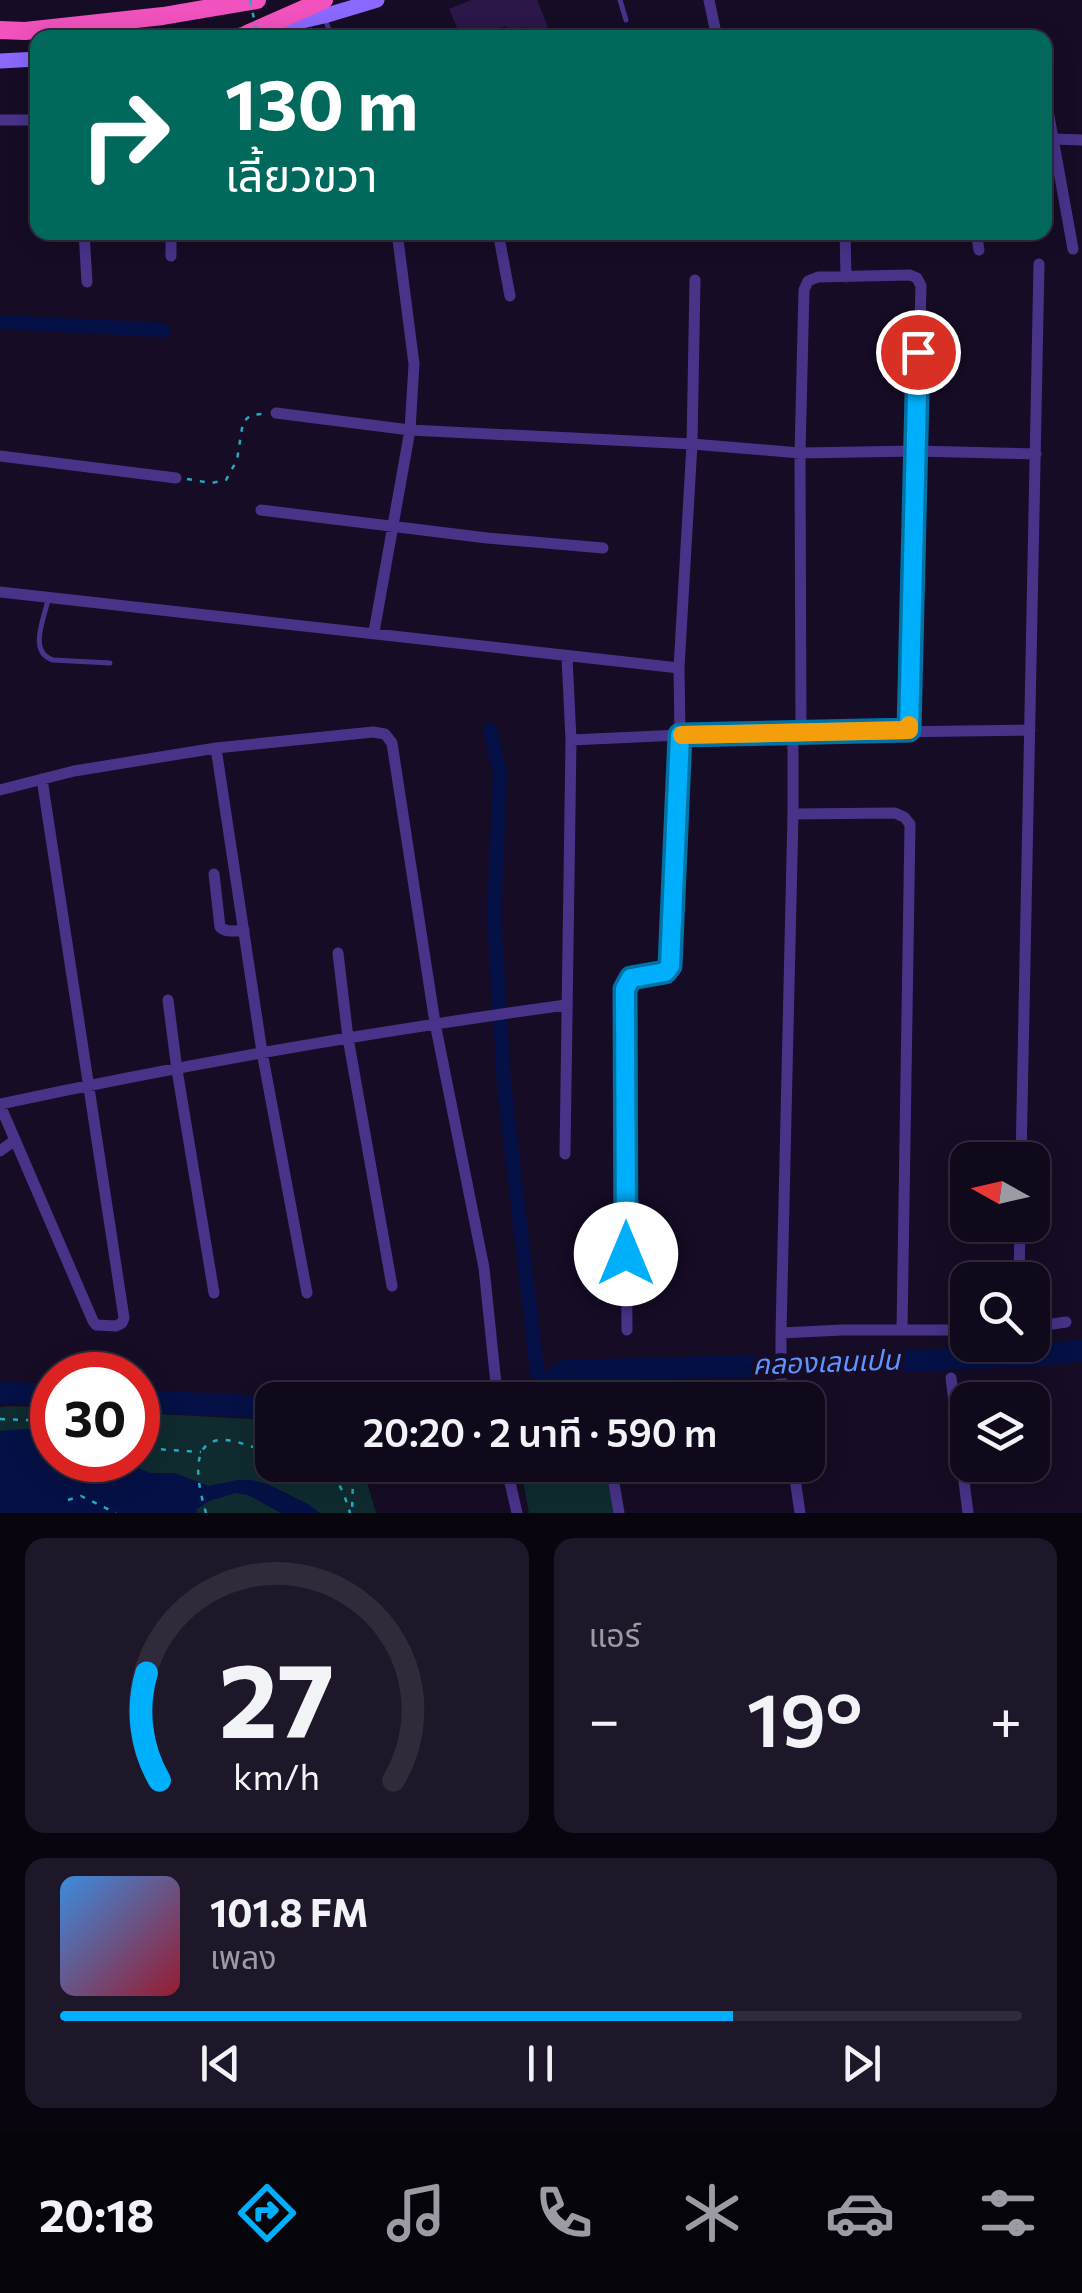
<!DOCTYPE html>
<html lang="th">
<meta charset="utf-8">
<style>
:root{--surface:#10091c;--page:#1e1729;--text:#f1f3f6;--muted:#9c9aa3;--line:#302a3b;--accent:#00affc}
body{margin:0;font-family:Commissioner,"Noto Sans Thai",sans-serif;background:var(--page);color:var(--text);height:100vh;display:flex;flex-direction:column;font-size:38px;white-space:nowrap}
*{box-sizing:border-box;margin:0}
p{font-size:32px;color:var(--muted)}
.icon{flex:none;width:55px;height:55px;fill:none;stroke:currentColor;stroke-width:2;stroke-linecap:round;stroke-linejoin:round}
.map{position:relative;height:1513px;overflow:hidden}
.panel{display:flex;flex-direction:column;gap:25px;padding:25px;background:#09050f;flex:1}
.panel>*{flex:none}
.hud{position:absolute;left:30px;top:30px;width:1022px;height:210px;border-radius:20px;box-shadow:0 5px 25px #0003,0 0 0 2px var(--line);background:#00695c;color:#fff;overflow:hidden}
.needle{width:65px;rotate:278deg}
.fabs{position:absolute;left:950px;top:1142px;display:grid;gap:20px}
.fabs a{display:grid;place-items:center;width:100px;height:100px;border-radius:20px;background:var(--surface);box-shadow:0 5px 25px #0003,0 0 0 2px var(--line);font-size:50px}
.speed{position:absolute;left:30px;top:1352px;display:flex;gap:20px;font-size:50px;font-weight:700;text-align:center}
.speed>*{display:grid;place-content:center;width:130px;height:130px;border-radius:50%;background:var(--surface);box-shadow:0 5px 25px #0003,0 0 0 2px var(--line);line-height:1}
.speed .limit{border:15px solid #d22;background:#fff;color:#111}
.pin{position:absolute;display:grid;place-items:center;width:85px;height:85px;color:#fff;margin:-42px;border:5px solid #fff;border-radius:50%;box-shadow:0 2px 10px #0007}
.me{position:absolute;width:110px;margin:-55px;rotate:0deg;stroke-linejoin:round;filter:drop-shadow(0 0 8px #0008)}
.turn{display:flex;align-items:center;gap:35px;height:210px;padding:0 30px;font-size:45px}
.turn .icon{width:130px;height:130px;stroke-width:2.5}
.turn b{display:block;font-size:70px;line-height:85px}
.big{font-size:75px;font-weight:600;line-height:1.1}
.panel .tile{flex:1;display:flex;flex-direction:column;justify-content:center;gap:15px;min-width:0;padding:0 35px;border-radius:20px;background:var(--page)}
.panel .dial{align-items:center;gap:0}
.dial svg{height:260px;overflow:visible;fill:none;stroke:var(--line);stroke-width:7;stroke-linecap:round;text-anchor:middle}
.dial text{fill:var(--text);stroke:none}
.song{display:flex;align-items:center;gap:30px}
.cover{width:120px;height:120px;border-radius:15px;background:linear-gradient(135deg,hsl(210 70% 55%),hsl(350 70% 35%))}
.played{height:10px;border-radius:5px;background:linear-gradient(90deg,var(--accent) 70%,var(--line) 70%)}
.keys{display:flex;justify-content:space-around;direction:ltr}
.heat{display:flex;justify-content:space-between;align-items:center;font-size:55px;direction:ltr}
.panel .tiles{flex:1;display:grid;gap:25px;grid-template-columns:1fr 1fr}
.tile:last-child{grid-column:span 2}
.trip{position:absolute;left:255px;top:1382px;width:570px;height:100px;border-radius:20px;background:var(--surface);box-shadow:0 5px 25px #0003,0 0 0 2px var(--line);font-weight:600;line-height:100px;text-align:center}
.menu{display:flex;height:160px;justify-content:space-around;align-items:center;background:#06040b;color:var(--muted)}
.menu .icon{width:70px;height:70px}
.menu .selected{color:var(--accent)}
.menu b{font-size:45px;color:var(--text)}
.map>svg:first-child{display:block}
</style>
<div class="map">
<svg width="1082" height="1513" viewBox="0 0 1082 1513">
<rect width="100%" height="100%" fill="#160c26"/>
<path fill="#0f2b30" d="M10 1406 52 1408V1460H138V1413L272 1420V1465H362L376 1513H0V1407Z
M520 1465H608L615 1513H529Z"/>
<path fill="#051046" d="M52 1427V1460H128L133 1466 151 1473H174L209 1486 237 1480H252L269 1485 308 1504 320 1513H281L248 1495 236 1493 209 1501 196 1510 197 1513H0V1431Z"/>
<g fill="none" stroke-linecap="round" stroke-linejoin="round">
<path stroke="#051046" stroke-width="14" d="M0 322 164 330
M490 730 500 774 494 917 504 1085 539 1388"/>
<path stroke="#051046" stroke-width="22" d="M0 1392 52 1395
M518 1400 566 1371 888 1362 1044 1355 1082 1350
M138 1401 272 1407"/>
</g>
<path fill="#2b1748" d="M471 0H537L548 27 526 36 522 27 509 33 506 26 480 37 477 30 460 35 449 9Z"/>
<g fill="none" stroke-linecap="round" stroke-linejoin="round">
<path stroke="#24aac1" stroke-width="2.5" stroke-dasharray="5 8" stroke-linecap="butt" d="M187 479 211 483 226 480 237 460 243 422 251 415 262 414
M0 1419 52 1421
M138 1438 156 1449 201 1452
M324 1465C339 1480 344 1493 350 1513
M345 1465 353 1479 352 1513
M68 1500 81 1496 116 1513
M206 1513C200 1492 185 1438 225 1440 241 1441 257 1450 272 1452"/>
<path stroke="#483389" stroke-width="5" d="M620 0 626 20
M325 19 332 38
M48 600C44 619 28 652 53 660L110 663"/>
<path stroke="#483389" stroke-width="11" d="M709 0 717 38
M1045 94 1073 249
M0 120H38
M1045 136 1054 139 1082 140
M84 232 87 282
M498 232 510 296
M845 232 846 277
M976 232 979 250
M171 256V232
M276 413 410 430 692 444 800 453 915 451 1036 454
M0 456 176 478
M261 510 487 538 603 548
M0 592 679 668
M374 632 410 430 414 364 397 232
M801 733 800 453 804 290 808 281 818 277 910 275 917 278 921 286 909 730
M571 740 680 735 1030 730
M216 748 262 1052 307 1293
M0 790 74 771 216 748 373 732 385 734 392 743 435 1023 484 1268 496 1384
M793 814 895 813 904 817 910 824 902 1330
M214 874 220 927C226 933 236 931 244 930
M338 953 348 1038 392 1286
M168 1000 177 1070 214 1293
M0 1104C187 1064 376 1031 566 1005
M0 1105 93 1321 96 1325 116 1326 122 1323 124 1318 42 779
M0 1151 15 1140
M565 1154 571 740 567 657
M1021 1160 1039 264
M1019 1280 1020 1225
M1032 1327 1066 1322
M627 1330 625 989 631 978C648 972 667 978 671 958L680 735 679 668 692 444 695 280
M781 1333 842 1330H968
M951 1378 968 1513
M783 1400 781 1382V1333L793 814V733
M506 1465 517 1513
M611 1465 619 1513
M793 1465 800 1513"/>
<path stroke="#8b68ff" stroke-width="15" d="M227 38 324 16 377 0
M0 61 38 59"/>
<path stroke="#f152be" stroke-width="18" d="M0 30 25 31 163 16 257 0
M247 34 324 0"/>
<path stroke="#24aac1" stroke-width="2.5" stroke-dasharray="5 8" stroke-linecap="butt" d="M250 0 258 38"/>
</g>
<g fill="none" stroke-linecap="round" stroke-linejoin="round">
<defs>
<path id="route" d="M626 1254 625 989 631 978 665 972 670 966 680 735 909 730 918 352"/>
</defs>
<use href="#route" stroke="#0072a4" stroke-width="25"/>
<use href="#route" stroke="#00affc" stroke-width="18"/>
<path stroke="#f59e0b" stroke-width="18" d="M682 735 909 730V725"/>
</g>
<g text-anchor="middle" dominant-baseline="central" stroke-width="10" stroke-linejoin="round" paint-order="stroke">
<g font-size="28" font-style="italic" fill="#5f94ff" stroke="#160c26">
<text transform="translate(826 1361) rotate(-2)">คลองเลนเปน</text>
</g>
</g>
</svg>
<div class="fabs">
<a><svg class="needle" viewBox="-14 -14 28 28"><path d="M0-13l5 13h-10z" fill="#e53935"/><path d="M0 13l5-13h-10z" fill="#9c9aa3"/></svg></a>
<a><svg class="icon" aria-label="search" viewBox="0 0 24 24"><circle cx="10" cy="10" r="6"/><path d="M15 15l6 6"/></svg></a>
<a><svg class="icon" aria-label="layers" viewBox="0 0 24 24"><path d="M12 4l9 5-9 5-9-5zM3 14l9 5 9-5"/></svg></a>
</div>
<div class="speed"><div class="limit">30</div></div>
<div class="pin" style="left:918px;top:352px;background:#d93025"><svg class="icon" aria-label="arrive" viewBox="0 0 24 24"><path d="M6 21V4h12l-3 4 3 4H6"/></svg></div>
<svg class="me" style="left:626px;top:1254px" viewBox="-20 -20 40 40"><circle r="19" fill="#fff"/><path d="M0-13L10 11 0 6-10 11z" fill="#00affc"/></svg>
<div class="trip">20:20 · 2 นาที · 590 m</div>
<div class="hud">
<div class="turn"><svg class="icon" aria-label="right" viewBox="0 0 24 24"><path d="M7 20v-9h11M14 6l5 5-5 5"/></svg><div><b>130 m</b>เลี้ยวขวา</div></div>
</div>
</div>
<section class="panel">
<div class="tiles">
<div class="tile dial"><svg viewBox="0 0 100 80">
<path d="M14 69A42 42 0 1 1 86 69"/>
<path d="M14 69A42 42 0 0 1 10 36" stroke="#00affc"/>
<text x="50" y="56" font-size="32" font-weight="700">27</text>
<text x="50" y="72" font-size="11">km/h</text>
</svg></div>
<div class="tile"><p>แอร์</p>
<div class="heat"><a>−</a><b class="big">19°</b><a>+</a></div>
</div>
<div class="tile">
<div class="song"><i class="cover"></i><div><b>101.8 FM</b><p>เพลง</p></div></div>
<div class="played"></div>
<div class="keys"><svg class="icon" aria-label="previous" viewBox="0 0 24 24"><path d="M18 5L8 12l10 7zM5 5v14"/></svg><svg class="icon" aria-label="pause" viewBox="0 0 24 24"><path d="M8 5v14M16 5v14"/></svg><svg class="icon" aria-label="next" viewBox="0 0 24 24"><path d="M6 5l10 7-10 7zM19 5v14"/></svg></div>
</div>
</div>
</section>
<nav class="menu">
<b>20:18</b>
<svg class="icon selected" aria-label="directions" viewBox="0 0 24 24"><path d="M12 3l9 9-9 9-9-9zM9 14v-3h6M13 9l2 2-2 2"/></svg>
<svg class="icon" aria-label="music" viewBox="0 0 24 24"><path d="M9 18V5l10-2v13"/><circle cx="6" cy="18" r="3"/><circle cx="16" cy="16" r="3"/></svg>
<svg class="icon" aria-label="phone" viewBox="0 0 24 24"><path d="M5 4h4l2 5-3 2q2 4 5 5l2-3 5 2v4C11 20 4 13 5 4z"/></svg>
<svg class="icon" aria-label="climate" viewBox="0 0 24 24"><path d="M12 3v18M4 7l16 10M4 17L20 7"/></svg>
<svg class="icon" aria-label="car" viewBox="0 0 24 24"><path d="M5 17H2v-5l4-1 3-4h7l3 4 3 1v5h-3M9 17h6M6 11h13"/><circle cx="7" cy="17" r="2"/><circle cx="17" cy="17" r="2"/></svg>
<svg class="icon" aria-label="filters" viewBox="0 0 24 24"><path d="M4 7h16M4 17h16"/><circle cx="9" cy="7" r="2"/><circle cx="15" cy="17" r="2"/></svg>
</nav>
